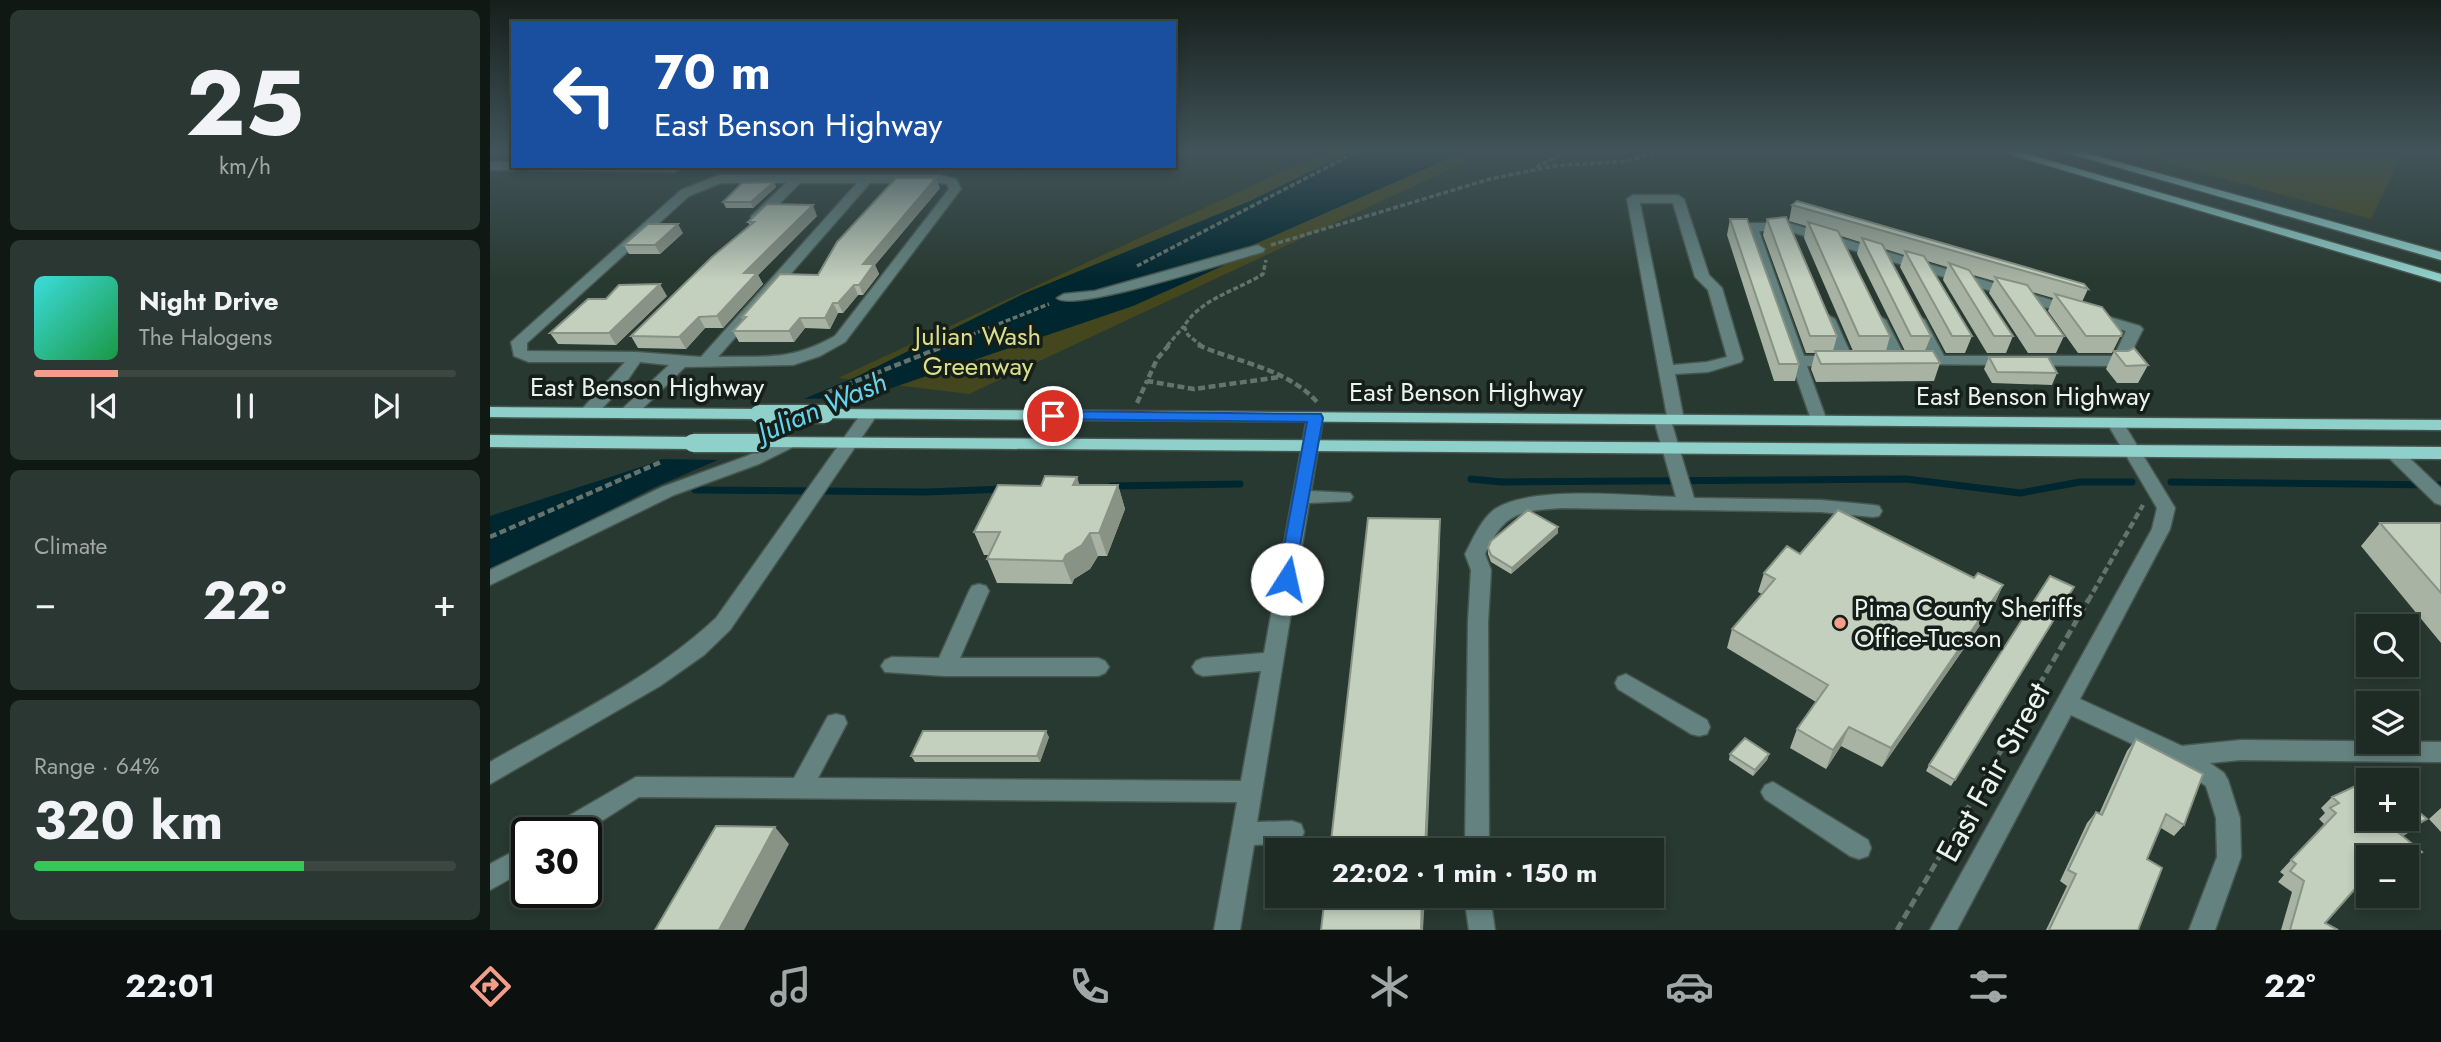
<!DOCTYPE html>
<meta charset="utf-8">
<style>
:root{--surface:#1e2b25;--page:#2b3732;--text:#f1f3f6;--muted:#a1a7a7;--line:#3c4742;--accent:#f49e8a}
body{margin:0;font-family:Jost,sans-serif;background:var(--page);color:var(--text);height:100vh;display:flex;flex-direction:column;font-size:26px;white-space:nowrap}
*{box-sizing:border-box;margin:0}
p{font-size:23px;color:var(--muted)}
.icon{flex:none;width:38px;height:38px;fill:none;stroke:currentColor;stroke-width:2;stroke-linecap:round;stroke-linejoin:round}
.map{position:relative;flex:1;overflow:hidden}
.drawer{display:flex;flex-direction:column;gap:10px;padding:10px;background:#101814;width:490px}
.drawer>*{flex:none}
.guide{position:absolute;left:21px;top:21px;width:665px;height:147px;border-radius:0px;box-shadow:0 4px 10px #0003,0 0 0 2px var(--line);background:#1a4fa0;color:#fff;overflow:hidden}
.controls{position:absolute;left:1866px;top:614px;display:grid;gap:14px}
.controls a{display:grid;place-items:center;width:63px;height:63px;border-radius:0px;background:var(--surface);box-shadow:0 4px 10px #0003,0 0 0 2px var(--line);font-size:35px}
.speed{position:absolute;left:21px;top:817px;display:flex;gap:14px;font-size:35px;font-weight:700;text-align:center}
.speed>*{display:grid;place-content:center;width:91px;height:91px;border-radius:50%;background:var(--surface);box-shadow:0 4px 10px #0003,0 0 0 2px var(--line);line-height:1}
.speed .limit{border:4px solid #111;border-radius:10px;background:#fff;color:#111}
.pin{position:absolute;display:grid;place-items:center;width:60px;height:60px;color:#fff;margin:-30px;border:4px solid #fff;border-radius:50%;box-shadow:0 2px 7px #0007}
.me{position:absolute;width:77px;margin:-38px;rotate:10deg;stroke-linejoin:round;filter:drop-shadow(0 0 5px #0008)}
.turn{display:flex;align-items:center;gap:24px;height:147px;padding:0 28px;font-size:32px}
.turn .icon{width:91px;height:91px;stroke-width:2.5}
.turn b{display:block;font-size:49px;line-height:60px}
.big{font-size:52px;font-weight:700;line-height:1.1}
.drawer .widget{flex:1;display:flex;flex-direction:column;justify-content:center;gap:10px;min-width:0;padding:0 24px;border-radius:10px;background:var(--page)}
.drawer .dial{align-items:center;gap:0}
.dial b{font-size:91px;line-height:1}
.song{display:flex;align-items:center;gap:21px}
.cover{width:84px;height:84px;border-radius:10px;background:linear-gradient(135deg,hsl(180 70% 55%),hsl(140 70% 35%))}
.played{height:7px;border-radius:4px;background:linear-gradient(90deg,var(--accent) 20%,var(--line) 20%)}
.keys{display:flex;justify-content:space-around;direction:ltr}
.heat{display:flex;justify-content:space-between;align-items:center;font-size:38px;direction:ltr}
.charge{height:10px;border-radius:5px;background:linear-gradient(90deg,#34c759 64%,var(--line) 0)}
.trip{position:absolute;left:775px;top:838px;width:399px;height:70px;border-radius:0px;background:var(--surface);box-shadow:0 4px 10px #0003,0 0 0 2px var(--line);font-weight:700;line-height:70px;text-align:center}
.tabs{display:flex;height:112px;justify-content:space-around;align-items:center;background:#0c110f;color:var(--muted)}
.tabs .icon{width:49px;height:49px}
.tabs .on{color:var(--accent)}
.tabs b{font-size:32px;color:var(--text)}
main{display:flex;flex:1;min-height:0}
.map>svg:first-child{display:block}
</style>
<main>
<section class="drawer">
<div class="widget dial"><b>25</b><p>km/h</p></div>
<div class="widget">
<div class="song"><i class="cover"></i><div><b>Night Drive</b><p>The Halogens</p></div></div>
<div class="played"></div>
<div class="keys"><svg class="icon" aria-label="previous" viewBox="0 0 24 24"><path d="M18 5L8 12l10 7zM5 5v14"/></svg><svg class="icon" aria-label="pause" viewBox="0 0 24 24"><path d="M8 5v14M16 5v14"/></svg><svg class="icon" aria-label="next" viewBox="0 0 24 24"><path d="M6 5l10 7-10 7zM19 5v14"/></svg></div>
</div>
<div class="widget"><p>Climate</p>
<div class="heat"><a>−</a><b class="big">22°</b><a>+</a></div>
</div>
<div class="widget"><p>Range · 64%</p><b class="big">320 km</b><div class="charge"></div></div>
</section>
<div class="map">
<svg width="1951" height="930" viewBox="0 0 1951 930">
<rect width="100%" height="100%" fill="#283931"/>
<path fill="#44471d" d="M839 150H1001L479 394 348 378Z
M1629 150H1914L1881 219Z"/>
<path fill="#00262f" d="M864 150H978L756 248 755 256 643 306 375 397 165 487 0 571V516L157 465 366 377 533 294 760 201Z"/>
<path fill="#283931" d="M372 398 231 460 165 459 306 399Z"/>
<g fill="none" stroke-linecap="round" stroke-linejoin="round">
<path stroke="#00262f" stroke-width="7" d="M981 479 1012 482 1416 479 1530 493 1590 482H1642
M1681 482 1951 485
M621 486 750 484
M205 490 437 492 515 489"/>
<defs>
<path id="minor" d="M0 162H23V166H29L23 170H0Z
M35 166H190L191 168 185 172 41 170Z
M229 175H450L466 179 471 189 355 342 330 356 303 365 195 367 143 418H131L129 414 131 410 179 365 150 362 135 384 104 417H92L90 413 92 409 135 362H39L24 356 21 342 191 190ZM231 183H296L261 216V222H271L310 183H367L211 357 146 352 37 351V343L199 196ZM380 183H450L457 184 459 189 345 336C300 361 278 356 228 357Z
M1143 195H1188L1194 199 1219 275 1232 288 1253 359 1251 362 1218 372 1185 374 1194 420 1192 424H1182L1204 498 1331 500 1383 505 1389 506 1392 511 1389 516 1383 517 1331 512 1071 508C1028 511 1014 513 995 554L1001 570 998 622 999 850H975L978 622 981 570 975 554C983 539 991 519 1005 509 1042 485 1141 496 1186 497L1164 420 1166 416H1177L1137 199ZM1150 203H1183L1205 277 1218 290 1237 357 1217 362 1183 365Z
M1299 223 1650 326 1653 329 1637 361 1629 366 1420 364 1418 361 1420 358 1439 356 1421 320 1428 316 1435 320 1454 356H1624L1636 331 1298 231H1269L1314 356H1346L1331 319 1338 315 1345 319 1364 361 1356 366H1317L1337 421 1335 425H1323L1254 227 1261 223Z
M768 245 775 249 773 252C743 260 583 313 567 298L574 294 605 291Z
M1389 316 1396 320 1417 361 1415 364 1409 366 1401 361 1382 320Z
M379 410 387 415 240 630 214 655 170 686 0 784V762C77 718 161 679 226 618L373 411Z
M825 413 833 418 821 491 860 493 863 497 860 501 819 503 767 822 802 821 811 824 814 832 811 840 802 843 764 845 750 930H724L747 802 149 797 93 833H60L63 825 146 777 304 778 338 716 346 714 354 716 357 723 328 778 751 781 771 671 713 676 706 673 702 667 706 661 713 658 774 653 817 418Z
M1625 418 1631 419 1685 508 1680 529 1590 699 1692 746 1751 740 1951 742V762L1751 760 1720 763 1734 773 1738 780 1750 818 1751 857 1725 930H1699L1727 857 1726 818 1716 786 1683 763 1581 715 1467 930H1440L1662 529 1667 508 1617 423Z
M297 437 306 443 303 447 269 464 184 495 0 585V570L172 487 257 456Z
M1904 447 1910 449 1951 488V505L1945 503 1898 457 1895 453 1898 449Z
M489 584 496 586 499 591 470 658H608L615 661 619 667 615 673 608 676H455L395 672 391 666 395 660 402 657 449 658 479 591 482 586Z
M1136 674 1217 720 1220 727 1217 734 1209 736 1201 734 1128 689 1125 683 1128 677Z
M1283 782 1378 840 1381 848 1378 856 1369 859 1360 856 1275 799 1271 792 1275 785Z
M37 844V869L0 890V864Z
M974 896H1000L1005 930H979Z"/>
<path id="major" d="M1505 150H1523L1951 274V282Z
M1567 150H1585L1951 252V260Z
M0 407 269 409 277 414 269 419 0 417Z
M335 409 1951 420V430L329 418 327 414 329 410Z
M0 435 203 437 212 443 203 449 0 447Z
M269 437 1951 447V459L263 447 260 443Z"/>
</defs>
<use href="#minor" stroke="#47574f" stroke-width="3"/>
<use href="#major" stroke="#47574f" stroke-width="3"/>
<path stroke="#64736b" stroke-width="3.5" stroke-dasharray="5 2.5" stroke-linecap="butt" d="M1046 167 1080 150
M781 245 1000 179 1064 166 1137 161 1162 154 1160 150
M647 266 870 150
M453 346 559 304
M677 346 694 326
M712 346 698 335 694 326C712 298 746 291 773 274L776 260"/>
<path stroke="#64736b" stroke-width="4.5" stroke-dasharray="7 3.5" stroke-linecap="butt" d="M679 345 667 359 657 381 704 389 790 377
M708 345C749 363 797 368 828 403
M336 393 457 345
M647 403 657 381
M0 537 173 461
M1598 601 1653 505"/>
<path stroke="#64736b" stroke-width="5" stroke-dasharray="9 4.5" stroke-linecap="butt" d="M1407 930 1599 599"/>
<use href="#minor" fill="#648380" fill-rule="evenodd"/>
<use href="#major" fill="#90d0cb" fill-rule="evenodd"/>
<defs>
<path id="major-bridge" d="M269 414H335
M203 443H269"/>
</defs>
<use href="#major-bridge" stroke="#47574f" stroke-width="21" stroke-linecap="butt"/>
<use href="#major-bridge" stroke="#90d0cb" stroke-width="18"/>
</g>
<path fill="#a8b3a3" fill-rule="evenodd" d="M284 182 286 187 263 208H236L233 202Z
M450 188 385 265 389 274 373 295H368L353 313H348L340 329 315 328 304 342H249L243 331 253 320 252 317 328 275Z
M1302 205 1598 289 1592 302 1632 333 1622 353H1588L1558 311 1563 298 1542 292 1574 336 1566 353H1538L1499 293 1504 281 1483 275 1523 336 1516 353H1497L1453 280 1457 267 1437 261 1482 336 1475 353H1456L1410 267 1414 255 1395 249 1441 336 1435 351 1450 363 1444 381 1326 382 1321 369 1325 353H1316L1273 235 1277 219 1347 336 1343 351H1363L1314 238 1316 226 1299 221ZM1351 236 1370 242 1367 254 1415 351H1396L1400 336Z
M327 216 268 275 273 284 233 328H215L196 349 148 348 141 336 260 226 258 222Z
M1240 219 1309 364 1305 381H1284L1237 235Z
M193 233 170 254H139L134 245Z
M177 296 126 345 68 344 60 333 116 299Z
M1624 351 1658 365 1648 383H1627L1616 369Z
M1499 357 1567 373 1562 385 1502 383 1494 369Z
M587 477 589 485H628L635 509 617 556H608L600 569 584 579 582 584 507 583 497 559 499 555H494L484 532 551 486Z
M1890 523H1951V643L1871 546Z
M1068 533 1021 574 1001 562 998 554V548Z
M1310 554 1484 578 1513 585 1504 605 1392 767 1351 746 1336 769 1300 748 1307 729 1326 702 1237 648 1242 629 1272 594 1268 592 1274 573Z
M1584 587 1461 786 1436 771 1439 765Z
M559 737 550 762H425L421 756Z
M1646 739 1694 825 1684 836 1671 828 1657 859 1648 930H1556L1577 886 1570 881 1597 823 1606 812 1609 814 1637 751Z
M1240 754H1279L1277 760 1263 776 1239 760Z
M1842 797 1923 830 1913 836 1932 852 1919 864 1916 858H1878L1835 923 1848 930H1791L1802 892 1788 882 1794 875 1790 872 1834 824 1829 819 1835 813 1831 808Z
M1951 808V832L1939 819Z"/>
<path fill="#889285" d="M446 178 450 188 385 265 389 274 373 295 369 285 373 264Z
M284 182 286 187 263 208 261 202Z
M323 205 327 216 268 275 273 284 233 328 227 316 254 273Z
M188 224 193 233 170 254 165 245Z
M170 284 177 296 126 345 119 333Z
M364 285 368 295 353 313 348 303Z
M343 303 348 313 340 329 335 318Z
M209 317 215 328 196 349 189 337Z
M310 318 315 328 304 342 299 331Z
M587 477 594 500 583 485Z
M628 485 635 509 617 556 609 533Z
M950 519V542L937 850H935Z
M1068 527V533L1021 574 1022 568Z
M600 533 608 556 600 569 584 579 582 584 573 561 576 555Z
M1513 585 1504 605 1392 767 1401 748Z
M1359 727 1351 746 1336 769 1343 750Z
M556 731 559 737 550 762 547 756Z
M1279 754 1277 760 1263 776 1265 770Z
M1937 819 1923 830 1896 844 1909 833Z
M285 827 299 844 254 930H229Z
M1932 852 1919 864 1916 865V860Z
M932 896H935L933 930H931Z"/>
<path fill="#c3d0be" stroke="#889285" stroke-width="2" d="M406 178H446L373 264H384L369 285H364L348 303H343L335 318H310L299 331H243L256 317H252L290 274 328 275 347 242Z
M284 182 261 202H233L252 183Z
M1307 201 1594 284 1598 289 1302 205Z
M277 204 323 205 254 273H267L227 316 209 317 189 337 141 336 222 257 264 222H258Z
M1296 217 1347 336H1320L1277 219Z
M1240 219H1257L1309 364H1289Z
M1318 222 1348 231 1400 336H1369Z
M158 224H188L165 245H134Z
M1372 238 1392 244 1441 336H1421Z
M1415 251 1434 256 1482 336H1462Z
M1459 263 1479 270 1523 336H1504Z
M1505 277 1537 285 1574 336H1546Z
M170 284 119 333H60L98 299H116L129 285Z
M1565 294 1612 307 1632 333 1631 336H1596Z
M1644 348 1658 365 1636 366 1624 351H1638Z
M1325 351H1443L1450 363 1331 364Z
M1499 357H1558L1567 373 1507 372Z
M555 476 587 477 583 485H628L609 533H600L592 545 576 555 573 561 497 559 510 532H484L508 485 551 486Z
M1038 510 1068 527 1022 568 1001 555 998 548 1001 541Z
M1348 510 1484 578 1488 573 1513 585 1401 748 1359 727 1343 750 1307 729 1338 685 1242 629 1285 579 1274 573 1297 546 1310 554Z
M878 518 950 519 935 850H840Z
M1890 523H1951V593Z
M1560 576 1584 587 1465 780 1439 765Z
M433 731H556L547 756H421Z
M1255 738 1279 754 1265 770 1240 754Z
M1646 739 1713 774 1694 825 1676 814 1657 859 1672 868 1648 930H1559L1586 874 1578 870 1606 812 1612 815Z
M1887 776 1892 780H1878V819H1916V801L1937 819 1909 833 1932 852 1916 860V858H1895L1893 856 1892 858H1878V874L1835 923 1848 930H1800L1814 881 1800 871 1806 864 1801 860 1846 813 1840 808 1849 803 1842 797Z
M226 826 285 827 229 930H165Z
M835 896H932L931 930H831Z"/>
<linearGradient id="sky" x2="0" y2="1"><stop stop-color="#161f1b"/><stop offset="0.54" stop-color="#42545a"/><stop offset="1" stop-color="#42545a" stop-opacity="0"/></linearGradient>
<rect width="1951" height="280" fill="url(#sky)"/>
<path fill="#1a73e8" stroke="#114b97" stroke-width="2" d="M563 411 831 414 833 418 803 584H791L788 579 817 422 557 419 555 416Z"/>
<circle fill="#f49e8a" stroke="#161e1a" stroke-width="2.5" cx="1350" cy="623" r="7"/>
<g text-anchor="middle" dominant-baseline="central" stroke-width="7" stroke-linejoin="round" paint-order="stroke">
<g font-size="26" fill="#d9df8a" stroke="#161e1a">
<text x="488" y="336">Julian Wash<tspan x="488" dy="30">Greenway</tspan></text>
</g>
<g font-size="26" fill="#e9f4ee" stroke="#161e1a">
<text x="157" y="387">East Benson Highway</text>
<text x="976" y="392">East Benson Highway</text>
<text x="1543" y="396">East Benson Highway</text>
</g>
<g font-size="26" fill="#e9f4ee" stroke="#161e1a" text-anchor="start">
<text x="1364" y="608">Pima County Sheriffs<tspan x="1364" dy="30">Office-Tucson</tspan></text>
</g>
<g font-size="28" font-style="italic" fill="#65d4ef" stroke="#161e1a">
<text transform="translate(332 407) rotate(-23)">Julian Wash</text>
</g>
<g font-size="32" fill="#e9f4ee" stroke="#161e1a">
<text transform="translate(1503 772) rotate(-61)">East Fair Street</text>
</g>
</g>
</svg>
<div class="controls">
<a><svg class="icon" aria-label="search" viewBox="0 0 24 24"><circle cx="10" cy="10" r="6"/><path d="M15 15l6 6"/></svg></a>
<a><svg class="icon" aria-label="layers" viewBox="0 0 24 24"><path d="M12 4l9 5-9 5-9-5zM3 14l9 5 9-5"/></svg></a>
<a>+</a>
<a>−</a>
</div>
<div class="speed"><div class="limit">30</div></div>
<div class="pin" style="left:563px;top:416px;background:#d93025"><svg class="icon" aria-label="arrive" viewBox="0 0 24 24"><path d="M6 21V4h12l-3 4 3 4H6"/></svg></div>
<svg class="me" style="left:797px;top:579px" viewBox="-20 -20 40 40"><circle r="19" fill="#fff"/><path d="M0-13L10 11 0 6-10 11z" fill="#1a73e8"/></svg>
<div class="trip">22:02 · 1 min · 150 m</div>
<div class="guide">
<div class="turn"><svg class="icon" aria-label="left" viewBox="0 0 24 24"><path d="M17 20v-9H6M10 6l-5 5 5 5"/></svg><div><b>70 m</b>East Benson Highway</div></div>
</div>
</div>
</main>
<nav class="tabs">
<b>22:01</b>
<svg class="icon on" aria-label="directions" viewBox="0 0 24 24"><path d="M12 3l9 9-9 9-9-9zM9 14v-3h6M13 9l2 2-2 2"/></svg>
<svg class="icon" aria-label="music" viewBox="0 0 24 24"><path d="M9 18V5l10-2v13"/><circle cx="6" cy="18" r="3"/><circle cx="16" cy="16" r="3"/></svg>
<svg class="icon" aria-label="phone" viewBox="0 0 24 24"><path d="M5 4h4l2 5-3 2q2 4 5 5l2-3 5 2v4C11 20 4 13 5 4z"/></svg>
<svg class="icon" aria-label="climate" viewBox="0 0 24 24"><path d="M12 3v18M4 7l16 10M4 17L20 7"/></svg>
<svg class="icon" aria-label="car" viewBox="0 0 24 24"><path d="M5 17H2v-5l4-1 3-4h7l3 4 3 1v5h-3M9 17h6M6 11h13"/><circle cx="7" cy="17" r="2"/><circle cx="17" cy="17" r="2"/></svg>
<svg class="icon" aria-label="filters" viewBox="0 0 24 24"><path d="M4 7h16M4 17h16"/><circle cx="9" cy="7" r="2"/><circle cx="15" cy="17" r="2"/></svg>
<b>22°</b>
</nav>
